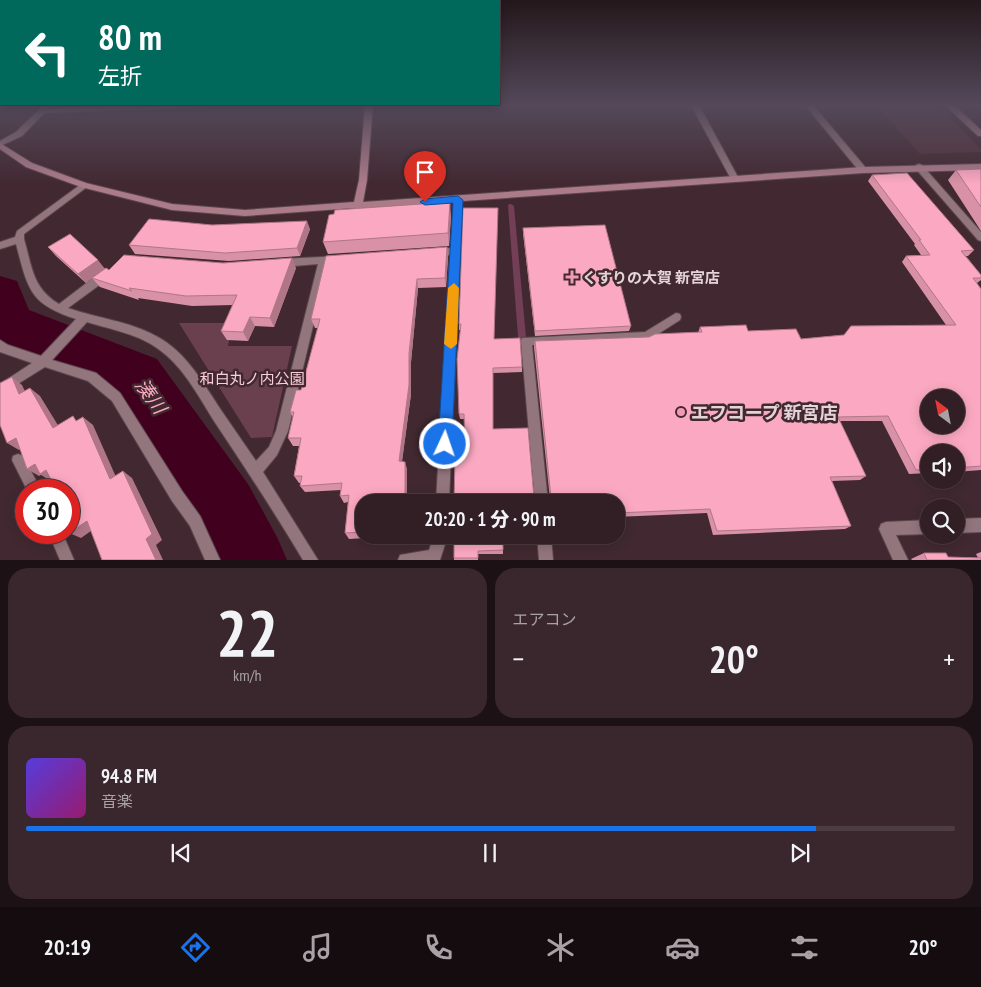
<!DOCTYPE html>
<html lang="ja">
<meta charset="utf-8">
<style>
:root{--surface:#321f25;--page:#3a272d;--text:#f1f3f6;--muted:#a8a2a7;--line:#4d3d42;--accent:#1a73e8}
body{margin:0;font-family:"PT Sans Narrow","Noto Sans JP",sans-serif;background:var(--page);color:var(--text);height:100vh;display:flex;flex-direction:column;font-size:19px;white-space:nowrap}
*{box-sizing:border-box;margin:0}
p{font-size:16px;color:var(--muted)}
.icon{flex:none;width:28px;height:28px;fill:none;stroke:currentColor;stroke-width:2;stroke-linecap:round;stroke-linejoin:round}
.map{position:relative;height:560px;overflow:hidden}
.panel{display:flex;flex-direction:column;gap:8px;padding:8px;background:#1c1114;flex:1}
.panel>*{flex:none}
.guide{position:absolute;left:0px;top:0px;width:500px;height:105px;box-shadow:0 2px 12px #0003,0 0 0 1px var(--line);background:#00695c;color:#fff;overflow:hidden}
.needle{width:32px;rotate:328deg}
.fabs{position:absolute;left:920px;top:389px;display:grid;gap:10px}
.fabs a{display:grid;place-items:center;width:45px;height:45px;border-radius:50%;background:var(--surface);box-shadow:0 2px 12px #0003,0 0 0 1px var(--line);font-size:25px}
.speed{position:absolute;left:15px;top:479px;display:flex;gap:10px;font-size:25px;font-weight:700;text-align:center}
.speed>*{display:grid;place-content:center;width:65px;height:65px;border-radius:50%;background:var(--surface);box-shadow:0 2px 12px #0003,0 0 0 1px var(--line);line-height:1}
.speed .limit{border:8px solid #d22;background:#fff;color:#111}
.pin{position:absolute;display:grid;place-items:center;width:42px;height:42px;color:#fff;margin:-51px -21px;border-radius:50% 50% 50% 0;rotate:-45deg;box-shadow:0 0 5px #0007}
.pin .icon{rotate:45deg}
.me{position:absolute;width:55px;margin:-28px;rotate:3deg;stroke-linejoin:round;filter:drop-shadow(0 0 4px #0008)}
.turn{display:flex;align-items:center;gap:18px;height:105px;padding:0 15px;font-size:22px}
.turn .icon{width:65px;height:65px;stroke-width:2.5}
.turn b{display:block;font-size:35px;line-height:42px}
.big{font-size:38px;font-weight:800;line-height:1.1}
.panel .widget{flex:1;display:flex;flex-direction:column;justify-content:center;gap:8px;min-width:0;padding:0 18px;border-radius:20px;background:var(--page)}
.panel .dial{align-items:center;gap:0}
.dial b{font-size:65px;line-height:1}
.song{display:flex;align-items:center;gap:15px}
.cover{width:60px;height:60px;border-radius:8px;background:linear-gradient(135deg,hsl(250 70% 55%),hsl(320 70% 35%))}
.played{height:5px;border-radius:2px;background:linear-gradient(90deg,var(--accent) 85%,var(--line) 85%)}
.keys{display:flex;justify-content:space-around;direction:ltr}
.heat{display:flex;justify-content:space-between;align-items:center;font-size:28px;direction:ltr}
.panel .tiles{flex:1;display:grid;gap:8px;grid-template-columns:1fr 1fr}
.widget:last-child{grid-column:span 2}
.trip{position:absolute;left:355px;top:494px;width:270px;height:50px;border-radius:20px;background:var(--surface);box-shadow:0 2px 12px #0003,0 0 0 1px var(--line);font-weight:800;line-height:50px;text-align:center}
.tabs{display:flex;height:80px;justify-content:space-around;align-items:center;background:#140c0f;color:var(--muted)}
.tabs .icon{width:35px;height:35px}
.tabs .active{color:var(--accent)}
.tabs b{font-size:22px;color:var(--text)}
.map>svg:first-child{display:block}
</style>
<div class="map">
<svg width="981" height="560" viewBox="0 0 981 560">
<rect width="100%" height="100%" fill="#422931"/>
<path fill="#52323c" d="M876 105H937L981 149V152L920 154Z"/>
<path fill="#6b404e" d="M179 323H232L228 346H292L272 437 251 438Z"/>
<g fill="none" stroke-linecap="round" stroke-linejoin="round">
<path fill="#733f56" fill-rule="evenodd" d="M509 204H511L514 206 527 349 526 351 523 353 520 351 519 349 508 206Z"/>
<path fill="#42001f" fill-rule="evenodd" d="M0 276 17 281 29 310 157 359 248 484 277 537 287 560H219L204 528 119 391 0 341Z"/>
<defs>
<path id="street" d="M44 105H50L49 109 140 105H208L204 107 44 113 22 136 0 146V141L16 132Z
M691 105H699L739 179 738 181 735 182 731 179Z
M805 105H813L866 168V172H860Z
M919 164 922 165 981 232V241L978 240 916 169V165Z
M84 182 88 185 87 187 24 234V239C32 266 32 288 59 304L101 272H109L110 275 109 278 68 308C96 318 129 321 156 336 187 352 204 385 223 413 234 429 245 445 256 461L269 447 276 431 318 264 282 267 277 263 282 259 340 256 342 259 340 262 328 263 288 431 277 455 263 472 318 560H303C275 513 246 469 216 424 200 399 185 369 161 351 140 334 112 330 87 322L52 360 96 373 120 393 182 491 200 516 220 560H205L190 526 172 501 112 401 88 381 45 367 0 395V384L32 363 0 352V340L8 345 41 356 76 319C29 304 28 289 16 244L0 249V242L15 237 17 231Z
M458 197 462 200 449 502H436L450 255 434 257 429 253 434 249 451 248 454 200Z
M676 313 680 314 681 317 680 320 647 341 532 345 548 502H535L521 341 522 338 645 332Z
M18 454 23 456 41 490H27L12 460 13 456Z
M981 518V532L956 533V519Z
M929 520V534L896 535 908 560H893L879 529 881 524 886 522Z
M48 532H62L74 560H60Z
M434 535H448L440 560H398L400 555 429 550Z
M537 535H551L553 560H539Z"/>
<path id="secondary" d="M365 105H373L367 180 363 202 863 167 981 164V170L863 173 362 208 358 210 354 208 245 216 172 210 81 187 26 167 0 149V143L32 163 86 183 172 204 245 210 354 202 359 180Z
M945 105H954L981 130V136H978Z"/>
</defs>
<use href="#street" stroke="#5c474e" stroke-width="2"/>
<use href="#secondary" stroke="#5c474e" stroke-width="2"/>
<use href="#street" fill="#93757d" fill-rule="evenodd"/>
<use href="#secondary" fill="#ab7b8a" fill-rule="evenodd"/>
</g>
<path fill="#d891a7" d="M981 169V231L948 180 956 170Z
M872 175 974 250 968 256H966L981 275V280L977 283 981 289V470L956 472V452H929V473L909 474 882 421H840L866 476 860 480 832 481 851 526 845 529 713 535 707 513 616 517V502H454L465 456V419H460L459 414 460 330H459V324L463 208 494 339 522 367V372L493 373V429L534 498 549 500 550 499 534 347 535 341 649 337 698 333 700 327 748 331 801 339 946 325 902 262 906 256 921 255 914 245 915 244 868 181Z
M451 215 449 246 328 254 323 242Z
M212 225 310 229 300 256 229 261 135 254 129 245Z
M523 228 631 326 629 331 535 336 523 233Z
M48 247 109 270 223 263 296 268 274 327 255 326 248 341 227 340 221 331 233 305 192 306 138 298 139 300 100 287 92 278 86 283 56 256Z
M447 247 448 257 446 287 418 288 411 362V394L402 461 407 469V501L394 502H364V535H384V537L349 539 345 533 348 502 344 503 340 496 341 490 305 492 300 486V483H299L294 476 299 446H293L288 438 293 417 290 412 301 390 318 328H315L311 319Z
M503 535V554H478V560H454V558Z
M981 552V560H912L911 559 924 553 948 557 978 558 976 554Z"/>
<path fill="#b07688" d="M450 202 451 215 449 246 448 233Z
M307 221 310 229 300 256 297 248Z
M447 247 448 257 446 287 445 278Z
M292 258 296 268 274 327 270 318Z
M98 260 105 269 86 283 78 274Z
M417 279 418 288 411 362V394L401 469 399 461Z
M250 317 255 326 248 341 243 332Z
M12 377 22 385 30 402 19 394Z
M30 388 40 396 64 435 53 428Z
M83 417 93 425 120 486 110 479Z
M16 438 27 446 19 450 7 443Z
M405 462 407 469V501L405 494Z
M35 464 46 470 51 481 41 475 39 476 27 469Z
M123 471 132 478 162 540 156 545 163 560H156L146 539Z
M386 496 389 502H385Z
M87 521 98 526 81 538 69 533Z"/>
<path fill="#fba9c2" stroke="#b07688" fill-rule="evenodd" d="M981 169V207L956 170Z
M907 173 974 250 961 251 981 275V278H973L981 289V466L956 468V452H929V469L916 470 888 416 838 417 866 476 830 477 851 526 717 531 710 509 616 513V502H454L455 457 465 456 464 414H459L457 359 461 324H459L463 208H498L494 339 520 338 522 367 493 368V429L528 428 534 498 549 500 551 498 535 341 649 337 655 334 702 332 700 327 746 325 748 331 796 329 801 339 844 335 851 326 956 325 906 256 930 255 919 240H921L872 175ZM929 398H956V425H929Z
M450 202 448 233 323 242 329 215 334 214 335 210Z
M149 219 212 225 307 221 297 248 225 253 129 245Z
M605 225 631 326 535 331 523 228Z
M70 234 98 260 78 274 48 247Z
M447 247 445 278 417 279 409 353V385L399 461 405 462V494L386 496 385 502H364V532L345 533 349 495 340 496 342 483 300 486 302 476H294L301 438H288L294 412H290L296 390H301L320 319H311L326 256Z
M124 255 223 263 292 258 270 318 250 317 243 332 221 331 237 295 186 296 129 288 132 291 92 278 106 268 109 270Z
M12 377 19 394 30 388 53 428 73 416 76 421 83 417 110 479 123 471 152 534 146 539 156 560H102L87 521 69 533V490H56L46 470 40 474 35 464 27 469 16 438 7 443 0 425V383Z
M454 535H503V550L478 551V558H454Z
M924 553H946L948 557 981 558V560H927Z"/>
<linearGradient id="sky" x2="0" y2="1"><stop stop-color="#24171b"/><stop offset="0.57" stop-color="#54495a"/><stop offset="1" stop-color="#54495a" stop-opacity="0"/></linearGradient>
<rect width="981" height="184" fill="url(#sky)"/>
<path fill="#1a73e8" stroke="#114b97" d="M458 196 463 200 452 444 450 449 445 451 440 449 438 444 453 203 425 205 420 202 425 199Z"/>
<path fill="#f59e0b" d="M454 283 459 288 457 344 451 349 444 344 448 288Z"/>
<g fill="#f09ab5" stroke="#422931" stroke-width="2">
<path d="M569.5 269.5h5v5h5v5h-5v5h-5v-5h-5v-5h5z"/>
<circle cx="681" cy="412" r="5"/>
</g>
<g text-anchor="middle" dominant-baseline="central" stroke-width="5" stroke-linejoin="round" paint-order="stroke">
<g font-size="15" font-weight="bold" fill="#e4d3d8" stroke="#422931" text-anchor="start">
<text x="582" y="277">くすりの大賀 新宮店</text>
</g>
<g font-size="15" fill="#facdda" stroke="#422931">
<text x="252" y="378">和白丸ノ内公園</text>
</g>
<g font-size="18" font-weight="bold" fill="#e4d3d8" stroke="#422931" text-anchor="start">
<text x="691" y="412">エフコープ 新宮店</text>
</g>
<g font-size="19" font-style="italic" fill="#fea9c3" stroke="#422931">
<text transform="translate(151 396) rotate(54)">湊川</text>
</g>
</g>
</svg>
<div class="fabs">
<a><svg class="needle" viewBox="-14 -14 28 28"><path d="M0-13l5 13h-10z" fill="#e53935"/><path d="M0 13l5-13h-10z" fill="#a8a2a7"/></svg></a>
<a><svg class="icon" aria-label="sound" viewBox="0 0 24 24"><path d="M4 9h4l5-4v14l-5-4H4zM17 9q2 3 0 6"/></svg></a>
<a><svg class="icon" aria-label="search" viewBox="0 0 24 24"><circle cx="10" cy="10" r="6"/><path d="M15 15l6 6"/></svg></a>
</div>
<div class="speed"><div class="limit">30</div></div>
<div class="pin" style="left:425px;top:202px;background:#d93025"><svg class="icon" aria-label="arrive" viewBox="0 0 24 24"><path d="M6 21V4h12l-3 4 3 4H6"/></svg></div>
<svg class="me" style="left:445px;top:444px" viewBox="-20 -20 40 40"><circle r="17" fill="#1a73e8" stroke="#fff" stroke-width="3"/><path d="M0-11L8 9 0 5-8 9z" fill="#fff"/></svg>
<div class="trip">20:20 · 1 分 · 90 m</div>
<div class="guide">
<div class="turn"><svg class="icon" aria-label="left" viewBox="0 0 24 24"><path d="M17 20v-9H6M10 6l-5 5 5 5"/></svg><div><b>80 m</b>左折</div></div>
</div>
</div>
<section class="panel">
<div class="tiles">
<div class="widget dial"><b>22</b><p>km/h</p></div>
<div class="widget"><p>エアコン</p>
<div class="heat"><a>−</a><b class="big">20°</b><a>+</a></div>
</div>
<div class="widget">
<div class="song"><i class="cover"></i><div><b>94.8 FM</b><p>音楽</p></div></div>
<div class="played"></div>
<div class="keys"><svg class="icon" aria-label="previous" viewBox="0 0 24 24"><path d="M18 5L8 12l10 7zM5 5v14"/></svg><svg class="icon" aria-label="pause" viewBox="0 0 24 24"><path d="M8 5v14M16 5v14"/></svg><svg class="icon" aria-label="next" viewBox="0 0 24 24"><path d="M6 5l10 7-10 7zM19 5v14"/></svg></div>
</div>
</div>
</section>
<nav class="tabs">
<b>20:19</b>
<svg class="icon active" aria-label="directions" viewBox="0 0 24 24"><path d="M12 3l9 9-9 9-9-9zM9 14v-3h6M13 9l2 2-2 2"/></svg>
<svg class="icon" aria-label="music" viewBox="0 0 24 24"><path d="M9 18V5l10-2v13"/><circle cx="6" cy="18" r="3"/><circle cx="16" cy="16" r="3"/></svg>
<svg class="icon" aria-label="phone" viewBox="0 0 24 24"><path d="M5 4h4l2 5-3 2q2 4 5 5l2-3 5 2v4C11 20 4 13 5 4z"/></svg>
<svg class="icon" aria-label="climate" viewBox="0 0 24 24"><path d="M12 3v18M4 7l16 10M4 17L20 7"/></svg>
<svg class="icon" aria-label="car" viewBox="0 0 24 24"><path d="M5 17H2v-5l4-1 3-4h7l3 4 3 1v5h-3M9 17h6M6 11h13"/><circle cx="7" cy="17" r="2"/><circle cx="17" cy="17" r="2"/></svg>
<svg class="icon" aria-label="filters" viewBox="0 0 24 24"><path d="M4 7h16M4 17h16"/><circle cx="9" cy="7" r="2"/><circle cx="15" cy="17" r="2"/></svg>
<b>20°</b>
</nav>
